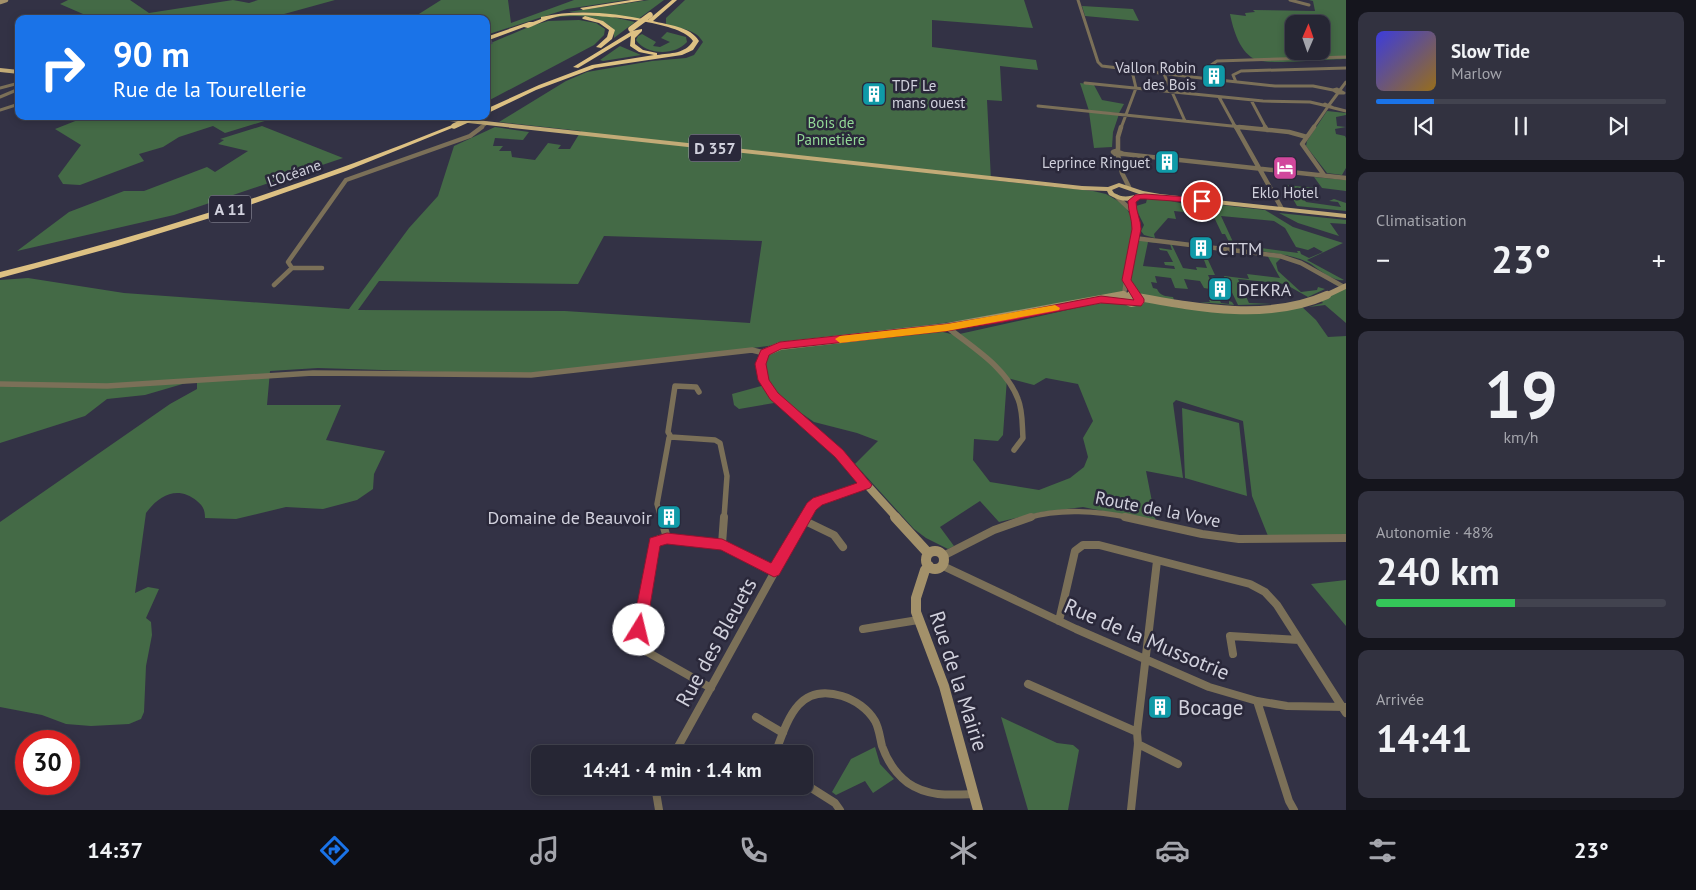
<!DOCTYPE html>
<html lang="fr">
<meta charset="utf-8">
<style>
:root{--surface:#262634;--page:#323240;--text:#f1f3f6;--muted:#a4a5ac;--line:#42434f;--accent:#1a73e8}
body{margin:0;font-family:"PT Sans",sans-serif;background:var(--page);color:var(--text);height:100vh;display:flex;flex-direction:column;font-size:19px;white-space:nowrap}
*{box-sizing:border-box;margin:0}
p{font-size:16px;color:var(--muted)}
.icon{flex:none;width:28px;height:28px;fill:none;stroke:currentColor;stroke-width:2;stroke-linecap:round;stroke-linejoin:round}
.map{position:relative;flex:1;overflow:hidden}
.side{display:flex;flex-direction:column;gap:12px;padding:12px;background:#15151d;width:350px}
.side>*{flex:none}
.top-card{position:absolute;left:15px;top:15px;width:475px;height:105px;border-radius:10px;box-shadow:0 2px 8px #0003,0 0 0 1px var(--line);background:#1a73e8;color:#fff;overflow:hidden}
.needle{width:32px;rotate:2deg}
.tools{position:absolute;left:1285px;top:15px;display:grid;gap:10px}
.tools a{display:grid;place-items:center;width:45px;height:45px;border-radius:10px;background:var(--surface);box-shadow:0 2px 8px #0003,0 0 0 1px var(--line);font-size:25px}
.speed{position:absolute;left:15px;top:730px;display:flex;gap:10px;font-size:25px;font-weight:700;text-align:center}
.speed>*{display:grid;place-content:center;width:65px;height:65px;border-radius:50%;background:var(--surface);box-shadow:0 2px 8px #0003,0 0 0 1px var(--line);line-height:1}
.speed .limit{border:8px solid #d22;background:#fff;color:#111}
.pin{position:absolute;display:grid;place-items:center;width:42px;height:42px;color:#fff;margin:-21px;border:2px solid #fff;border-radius:50%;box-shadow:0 1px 5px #0007}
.me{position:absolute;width:55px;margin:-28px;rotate:9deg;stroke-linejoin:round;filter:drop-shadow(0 0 4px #0008)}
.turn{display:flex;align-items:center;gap:18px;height:105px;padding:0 15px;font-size:22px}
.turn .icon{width:65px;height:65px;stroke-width:2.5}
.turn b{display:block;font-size:35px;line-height:42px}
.big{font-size:38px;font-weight:700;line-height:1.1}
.side .card{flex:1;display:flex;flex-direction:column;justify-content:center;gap:8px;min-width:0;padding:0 18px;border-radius:10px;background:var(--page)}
.side .dial{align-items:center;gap:0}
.dial b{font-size:65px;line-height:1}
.song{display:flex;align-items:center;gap:15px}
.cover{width:60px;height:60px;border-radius:8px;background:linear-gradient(135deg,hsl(240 70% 55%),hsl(40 70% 35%))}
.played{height:5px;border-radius:2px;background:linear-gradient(90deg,var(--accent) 20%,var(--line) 20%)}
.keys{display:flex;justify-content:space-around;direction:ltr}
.heat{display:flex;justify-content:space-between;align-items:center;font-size:28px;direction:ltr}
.charge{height:8px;border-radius:4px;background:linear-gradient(90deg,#34c759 48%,var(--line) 0)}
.trip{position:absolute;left:531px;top:745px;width:282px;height:50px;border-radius:10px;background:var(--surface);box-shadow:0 2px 8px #0003,0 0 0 1px var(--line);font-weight:700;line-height:50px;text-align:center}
.tabs{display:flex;height:80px;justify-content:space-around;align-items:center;background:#0f0f15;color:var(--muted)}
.tabs .icon{width:35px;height:35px}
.tabs .on{color:var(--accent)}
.tabs b{font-size:22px;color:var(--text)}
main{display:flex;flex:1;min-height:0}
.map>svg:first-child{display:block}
</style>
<main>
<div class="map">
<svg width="1346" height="810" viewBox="0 0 1346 810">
<rect width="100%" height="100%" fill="#333245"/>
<path fill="#446a46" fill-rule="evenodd" d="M68 0H130L149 13 233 0 249 3 258 0H335L266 19H77L83 14 60 4Z
M441 0H508L511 23 574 0H626L567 9 486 35V19H411Z
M649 0H664L637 20 598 13 568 12Z
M685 0H1024L1033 28 932 20V47L1036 60 1038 70 1000 66 1002 101 987 100 991 180 1093 191 1106 194 1125 205 1135 225 1124 275V289L1116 299 1245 309 1300 305 1316 320 1328 337 1346 336V535L1268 536 1252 496 1243 421 1176 400 1173 403 1183 478 1146 471 1156 522 1083 507 1042 512 999 522 980 501 940 527 954 546 948 549 926 538 914 529 855 464 878 441 857 433 814 422 788 404 774 403 739 409 734 405 732 394 769 384 765 377 763 358 767 353 784 348 931 332H943L955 335 1103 302 661 360 551 372 509 374 318 368 270 371 267 405H341L326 440 385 451 374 474 373 489 357 500 323 509 286 507 236 519 205 518C205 510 203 506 197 501 178 485 159 495 146 513L135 593 148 587 159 589 146 618 151 622 152 635 146 666 144 712 141 719 129 724 91 726 66 724 42 715 0 707V522L170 404 197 389V383H186L145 395 107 399 85 416 0 443V280L28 278 124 293 349 309 409 228 438 196 454 146 495 127 529 132 523 140 495 138 493 146H503L499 151H511L512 157 535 160 548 143 561 145 558 149H570L581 131 499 122 566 81 587 72 652 61 686 58 694 55 703 42C696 29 679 28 666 25V18ZM604 236 762 241 750 323 565 311 358 310 379 281 578 284ZM1007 378 1034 385 1046 378 1078 384 1093 421 1083 438 1088 457 1084 467 1070 478 1039 490 990 482 973 460 974 439 998 441 1003 435Z
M1309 0H1346V59C1327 59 1272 65 1257 60 1240 54 1233 29 1230 14L1246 16 1245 13 1255 12 1253 10 1315 11 1313 1ZM1294 24H1321V51H1294Z
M1082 6 1133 9 1139 21 1085 16Z
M567 14 608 16 635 22 614 38V30C600 13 571 15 551 18Z
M579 20 596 23 605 29 604 35 594 45 486 102V45L531 26 548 21Z
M667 32 686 37 687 42C675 56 646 55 636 40L638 36 642 34 656 42 653 46 660 47 670 42 661 38Z
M620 46 641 55 603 61 600 60Z
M1080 83 1094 85 1102 100 1124 104 1119 113 1089 111Z
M1327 111 1346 113V115L1336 117 1337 126 1346 127 1335 129 1336 134 1345 136 1346 138V168L1342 175 1327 173 1306 146 1307 141Z
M1089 112 1119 114 1113 132 1112 147 1094 148Z
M88 116H281L225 133 213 126 179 137 163 147 139 154 144 161 80 185 63 184 58 176 81 145 55 129Z
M262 126 343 158 174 215 17 251 69 212 124 191H144L207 167 215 172 248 151 218 144 224 140 220 139Z
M1314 177 1346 180V191L1322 188Z
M1285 185 1317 188V189L1310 193 1306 189 1293 188 1296 192H1299L1306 202 1341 207 1338 202 1329 201 1334 199 1346 203V211L1297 206Z
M1147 199 1166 200 1194 206 1212 204 1265 210 1293 227 1343 243 1307 260 1344 280C1331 282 1316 266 1307 262 1289 253 1268 254 1249 248L1248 246 1251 244 1253 247 1298 253 1297 251H1300L1301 254 1309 258 1323 252 1314 247 1308 250 1296 247 1285 228 1274 221 1221 216 1234 244H1238L1239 247 1231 246 1225 234H1222L1213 215 1174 211 1176 219 1168 218 1154 234 1155 238 1144 235 1141 231 1144 225 1136 209V206L1146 203Z
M1279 213 1346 220V224L1330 223 1339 236 1298 223Z
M1141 240 1160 243 1148 242 1143 266 1175 269 1174 266 1165 265 1164 262H1173L1167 251 1160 250 1159 248 1172 250 1170 244 1172 245 1183 268 1197 270 1196 267 1207 268 1200 249H1203L1215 275H1208L1221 303 1229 304V301L1232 302 1234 305 1199 302H1210L1209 300H1213L1210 289 1204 288 1200 281 1184 279 1188 289 1175 288 1171 278 1155 276 1157 283 1151 282 1153 288 1157 289C1160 296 1165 296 1173 297L1174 300 1138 294C1123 283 1134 258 1137 242Z
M1267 255 1281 258 1276 263 1278 271 1301 292 1317 290 1318 287 1325 289 1308 297 1285 284 1238 279 1249 303 1272 304 1238 305 1224 276 1249 279 1247 274 1280 278Z
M1346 286V323L1325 305 1309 307 1323 303 1319 298Z
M1182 408 1239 423 1247 496 1185 478Z
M1346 580V626L1311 584Z
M1001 717 1057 743 1073 745 1079 750 1068 810H1028Z
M875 747 880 764 894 779 873 793 865 781 836 795 832 792 851 759Z"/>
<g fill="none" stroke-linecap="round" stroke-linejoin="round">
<path stroke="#4b4a5c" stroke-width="5.5" stroke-dasharray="5.5 3" stroke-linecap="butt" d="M487 43 492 41"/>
<path stroke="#7b7058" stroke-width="3" d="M1078 0 1098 62 1102 66 1209 79
M1290 0 1309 5
M1164 74 1185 121
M1209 79 1204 70 1217 61 1346 57
M1219 80 1275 86H1313L1333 90
M1236 82 1233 75 1241 71 1346 68
M1085 83 1263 101 1310 102 1323 105
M0 88 19 83
M1337 89 1344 93H1338L1333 90Z
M1340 90 1346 82
M0 97 19 89
M1219 97 1236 128
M1251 100 1266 128
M1325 104 1334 108 1323 105Z
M1329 105 1338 93
M1038 106 1251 128
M1334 108 1346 111
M0 110 19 104
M480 128 487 123
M1121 128 1136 88 1132 71
M1313 128 1327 108"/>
<path stroke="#7b7058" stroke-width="4.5" d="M1236 127 1282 209
M1239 127 1289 132 1307 137
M1265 127 1267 130
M1314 127 1302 144 1324 175
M1116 151 1124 154H1115L1113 152Z
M1118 151V137L1121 127
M1124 154 1346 178
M1118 155 1122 173 1129 187
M1117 197 1132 211 1136 222 1124 294
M1134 238 1280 256 1301 263 1344 287
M322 268H292L288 262 346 180 470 136 482 127
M274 285 292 268"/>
<path stroke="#7b7058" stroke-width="5.5" d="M947 327C973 348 1006 367 1018 399 1023 411 1022 425 1023 438L1014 450
M0 384 107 386 313 373 531 375 752 350 764 353
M671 437 715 440 720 443 727 476 724 518
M671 437 668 432 675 386 696 387 699 392
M661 518 657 504 669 438 671 437
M804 518 817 501 866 485
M1027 518C1061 508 1096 511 1132 518"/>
<path stroke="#7b7058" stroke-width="8" d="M661 517 667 538 659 539 653 544 638 638 642 649 711 688
M724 517 722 544 774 571
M1125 517 1202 534 1239 539 1346 538
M803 520 834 535 843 547
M667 538 722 544
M943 556 994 530 1031 517
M943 566 1076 629 1209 687 1257 701 1287 706 1346 707
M1059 621 1075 551 1083 545H1099L1250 584 1265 592 1277 605 1346 713
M863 629 918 620
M1233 654 1230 636 1299 640
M1028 684 1137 732
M1257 701 1289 801 1294 810
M756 717 783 733
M1138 744 1178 764
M674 754 805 517
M775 754C787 722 797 682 842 696 855 700 868 709 875 721 879 728 880 738 882 746 887 760 896 774 908 783 928 797 951 795 974 794
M805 784 835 803 840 810
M658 786 656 792 659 810
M1131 810 1138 744 1137 732 1157 561"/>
<path stroke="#a3916a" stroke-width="4.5" d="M0 2 6 0"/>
<path stroke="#a3916a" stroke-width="5.5" d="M1123 295 1136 296
M1120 296 1123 295
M1325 296 1346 286"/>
<path stroke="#a3916a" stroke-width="8" d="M1123 295 1125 300 1131 303 1140 301 1136 296 1131 295
M1138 297C1199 308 1269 321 1327 295
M897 518 839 454 774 396 763 380 760 365 764 353 780 346 947 327 1123 295"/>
<path stroke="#a3916a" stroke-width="10" d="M895 517 928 553
M926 560a9 9 0 1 1 18 0a9 9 0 1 1-18 0Z
M929 566 925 570 916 598V612L944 686 978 810"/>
<path fill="#c2ab77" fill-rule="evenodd" d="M0 68 19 70V74L0 72Z
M419 116H440L1082 186 1108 187 1119 183 1143 191 1160 194 1346 214V218L1160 198 1139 194 1119 187 1112 190 1114 193C1123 198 1128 197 1138 194L1141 196C1131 204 1119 201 1109 195L1107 191 1082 190 422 118Z"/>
<path fill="#ddc183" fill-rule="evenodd" d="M631 0H644L583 10 580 8Z
M672 0H677L653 21C668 25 690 26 699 41L693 50 682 55 595 68 536 90 486 114V109L539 85 592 65 654 55 639 52 630 46 631 36 578 68 573 67 632 31 642 29V31L635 38V44L643 50 657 53V55C671 53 685 54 693 41 681 20 584 13 560 16 549 18 538 24 528 28L524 27 489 40H486V37L529 22H533L541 19V17C577 9 613 13 648 20Z
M585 16 603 21 615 30 612 39 601 48 596 47 607 37 609 30 599 23 583 19 582 18Z
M452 125 457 126 346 171 233 211 118 246 0 278V272C154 233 304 185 452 125Z"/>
<path stroke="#ddc183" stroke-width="5.5" d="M631 29 650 15
M454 126 476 116"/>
</g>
<path fill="#e11d48" stroke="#92132f" d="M1145 194 1202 198 1206 201 1202 203 1145 199H1140L1136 202C1136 212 1141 220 1141 229L1131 280 1144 299V302L1141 306 1101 303 1003 322 947 331 781 349 769 355 766 364 769 380 778 393 843 450 872 485 870 488 822 505 816 510 779 575 774 577 721 550 667 544 660 546 646 630 644 635 639 637 634 635 632 630 650 538 667 533 722 539 771 563 807 503 813 498 857 483 835 457 770 399 758 380 755 364 761 350 780 342 947 324 1003 315 1101 296 1134 300 1122 280 1132 229C1132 219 1128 211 1128 201L1135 195Z"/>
<path fill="#f59e0b" d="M1055 305 1060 308 1059 310 947 331 840 343 835 339 840 336 947 324Z"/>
<defs>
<symbol id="building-square" viewBox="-11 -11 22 22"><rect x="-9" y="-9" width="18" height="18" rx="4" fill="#0f9aa8" stroke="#2a283a"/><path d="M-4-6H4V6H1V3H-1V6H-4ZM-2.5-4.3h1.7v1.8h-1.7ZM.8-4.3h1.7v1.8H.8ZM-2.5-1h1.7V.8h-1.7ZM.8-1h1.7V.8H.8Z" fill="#fff"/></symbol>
<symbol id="hotel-square" viewBox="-11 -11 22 22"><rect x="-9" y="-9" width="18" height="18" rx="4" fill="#d1479c" stroke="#2a283a"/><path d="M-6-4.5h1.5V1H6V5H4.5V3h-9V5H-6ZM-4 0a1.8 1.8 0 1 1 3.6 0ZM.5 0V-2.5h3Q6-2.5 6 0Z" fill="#fff"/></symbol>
</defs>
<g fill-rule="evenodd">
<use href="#building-square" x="1200" y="62" width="28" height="28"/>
<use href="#building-square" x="860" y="80" width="28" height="28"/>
<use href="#building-square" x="1153" y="148" width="28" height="28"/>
<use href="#hotel-square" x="1271" y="154" width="28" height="28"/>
<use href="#building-square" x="1187" y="234" width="28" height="28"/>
<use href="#building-square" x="1206" y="275" width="28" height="28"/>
<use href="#building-square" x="655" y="503" width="28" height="28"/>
<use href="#building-square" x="1146" y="693" width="28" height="28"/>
</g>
<g text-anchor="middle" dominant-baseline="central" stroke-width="5" stroke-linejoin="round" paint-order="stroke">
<g font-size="15" fill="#d1d1dd" stroke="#2a283a" text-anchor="end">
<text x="1196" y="67">Vallon Robin<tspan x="1196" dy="17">des Bois</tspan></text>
<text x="892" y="85" text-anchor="start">TDF Le<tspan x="892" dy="17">mans ouest</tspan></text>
<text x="1150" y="162">Leprince Ringuet</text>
<text x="1285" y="192" text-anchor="middle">Eklo Hotel</text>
</g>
<g font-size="15" fill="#92d896" stroke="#2a283a">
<text x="831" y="122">Bois de<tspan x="831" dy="17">Pannetière</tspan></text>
</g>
<g font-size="15" fill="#d1d1dd" stroke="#2a283a">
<text transform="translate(294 173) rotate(-19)">L’Océane</text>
</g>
<g fill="#2a283a" stroke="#9f9eac" stroke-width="1">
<rect x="689" y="134.5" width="52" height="27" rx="4"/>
<rect x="209" y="195.5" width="42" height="27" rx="4"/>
</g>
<g font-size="16" font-weight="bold" fill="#d1d1dd">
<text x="715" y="148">D 357</text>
<text x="230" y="209">A 11</text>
</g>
<g font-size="18" fill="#d1d1dd" stroke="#2a283a" text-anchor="start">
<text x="1218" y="248">CTTM</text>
<text x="1238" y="289">DEKRA</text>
<text x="652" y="517" text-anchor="end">Domaine de Beauvoir</text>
</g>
<g font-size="18" fill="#d1d1dd" stroke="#2a283a">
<text transform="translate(1158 509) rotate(11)">Route de la Vove</text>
</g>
<g font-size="21" fill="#d1d1dd" stroke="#2a283a">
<text transform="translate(1147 639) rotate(23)">Rue de la Mussotrie</text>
<text transform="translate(716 642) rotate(-61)">Rue des Bleuets</text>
<text transform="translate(959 681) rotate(72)">Rue de la Mairie</text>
</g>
<g font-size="21" fill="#d1d1dd" stroke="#2a283a" text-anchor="start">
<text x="1178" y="707">Bocage</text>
</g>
</g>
</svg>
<div class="tools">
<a><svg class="needle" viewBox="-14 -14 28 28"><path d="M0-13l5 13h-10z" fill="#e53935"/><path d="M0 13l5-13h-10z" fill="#a4a5ac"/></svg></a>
</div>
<div class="speed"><div class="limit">30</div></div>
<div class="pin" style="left:1202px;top:201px;background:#d93025"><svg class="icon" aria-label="arrive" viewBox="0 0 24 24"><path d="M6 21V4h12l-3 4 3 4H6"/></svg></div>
<svg class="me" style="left:639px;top:630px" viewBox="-20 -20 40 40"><circle r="19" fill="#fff"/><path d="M0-13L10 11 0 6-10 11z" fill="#e11d48"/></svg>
<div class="trip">14:41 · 4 min · 1.4 km</div>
<div class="top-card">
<div class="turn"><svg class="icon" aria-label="right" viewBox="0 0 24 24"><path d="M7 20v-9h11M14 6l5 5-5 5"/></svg><div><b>90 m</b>Rue de la Tourellerie</div></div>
</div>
</div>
<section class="side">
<div class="card">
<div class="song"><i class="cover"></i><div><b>Slow Tide</b><p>Marlow</p></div></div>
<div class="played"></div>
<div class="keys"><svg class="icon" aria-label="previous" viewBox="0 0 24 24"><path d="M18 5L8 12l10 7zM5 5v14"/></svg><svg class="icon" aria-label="pause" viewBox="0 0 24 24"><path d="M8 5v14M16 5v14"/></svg><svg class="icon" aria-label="next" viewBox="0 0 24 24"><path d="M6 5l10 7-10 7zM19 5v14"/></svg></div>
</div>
<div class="card"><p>Climatisation</p>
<div class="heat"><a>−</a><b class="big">23°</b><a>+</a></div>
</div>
<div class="card dial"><b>19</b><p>km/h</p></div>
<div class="card"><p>Autonomie · 48%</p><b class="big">240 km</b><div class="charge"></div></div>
<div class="card"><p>Arrivée</p><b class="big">14:41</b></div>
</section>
</main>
<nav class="tabs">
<b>14:37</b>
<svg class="icon on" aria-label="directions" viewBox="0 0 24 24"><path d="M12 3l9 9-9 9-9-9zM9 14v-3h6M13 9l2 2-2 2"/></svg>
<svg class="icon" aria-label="music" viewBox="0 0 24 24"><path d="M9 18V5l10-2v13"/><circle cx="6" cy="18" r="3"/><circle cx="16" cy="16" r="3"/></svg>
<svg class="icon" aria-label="phone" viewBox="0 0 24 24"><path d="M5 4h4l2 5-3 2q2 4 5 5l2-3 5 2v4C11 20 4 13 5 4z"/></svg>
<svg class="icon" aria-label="climate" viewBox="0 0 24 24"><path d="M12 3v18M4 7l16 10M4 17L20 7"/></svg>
<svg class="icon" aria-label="car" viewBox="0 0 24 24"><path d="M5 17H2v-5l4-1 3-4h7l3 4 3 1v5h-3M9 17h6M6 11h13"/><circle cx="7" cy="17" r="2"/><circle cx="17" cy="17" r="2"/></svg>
<svg class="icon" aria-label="filters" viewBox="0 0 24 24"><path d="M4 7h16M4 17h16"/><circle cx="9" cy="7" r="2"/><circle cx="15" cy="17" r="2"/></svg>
<b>23°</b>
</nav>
